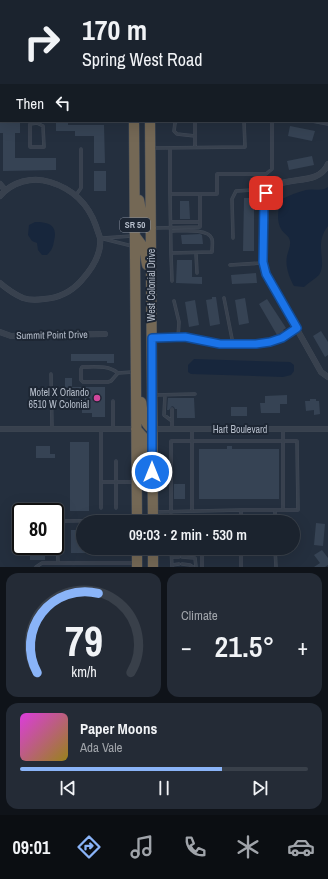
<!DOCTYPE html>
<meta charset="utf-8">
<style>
:root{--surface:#1b232e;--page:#242b36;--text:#f1f3f6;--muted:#a0a4aa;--line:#39404a;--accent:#8ab4f8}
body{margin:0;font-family:"Archivo Narrow",sans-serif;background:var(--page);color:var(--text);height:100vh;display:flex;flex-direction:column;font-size:15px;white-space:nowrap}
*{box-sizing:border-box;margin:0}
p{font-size:13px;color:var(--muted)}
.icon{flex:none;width:22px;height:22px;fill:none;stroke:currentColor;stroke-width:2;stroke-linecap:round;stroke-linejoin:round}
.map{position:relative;height:567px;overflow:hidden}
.panel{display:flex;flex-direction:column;gap:6px;padding:6px;background:#0f1319;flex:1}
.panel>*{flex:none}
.top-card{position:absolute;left:0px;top:0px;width:328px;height:122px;box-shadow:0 4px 16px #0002,0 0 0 1px var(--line);background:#1b232e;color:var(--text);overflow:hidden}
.speed{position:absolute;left:12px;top:503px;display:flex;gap:8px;font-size:20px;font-weight:700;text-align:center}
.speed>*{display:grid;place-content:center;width:52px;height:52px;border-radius:50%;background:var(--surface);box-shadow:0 4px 16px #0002,0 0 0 1px var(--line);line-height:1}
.speed .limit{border:2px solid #111;border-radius:6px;background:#fff;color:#111}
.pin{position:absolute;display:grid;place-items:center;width:34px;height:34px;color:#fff;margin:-17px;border-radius:8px;box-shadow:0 2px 6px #0006}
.me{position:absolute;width:44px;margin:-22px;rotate:0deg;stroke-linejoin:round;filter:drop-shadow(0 0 3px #0008)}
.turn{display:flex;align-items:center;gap:14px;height:84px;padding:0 16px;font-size:18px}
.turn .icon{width:52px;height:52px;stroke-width:2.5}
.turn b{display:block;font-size:28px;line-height:34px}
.then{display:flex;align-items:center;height:38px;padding:0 16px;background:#0003;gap:8px;font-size:15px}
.big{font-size:30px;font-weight:600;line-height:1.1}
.panel .card{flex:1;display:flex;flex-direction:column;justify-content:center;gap:6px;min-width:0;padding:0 14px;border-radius:12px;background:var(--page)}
.panel .dial{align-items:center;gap:0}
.dial svg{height:104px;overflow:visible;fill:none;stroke:var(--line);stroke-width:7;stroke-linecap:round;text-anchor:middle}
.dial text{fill:var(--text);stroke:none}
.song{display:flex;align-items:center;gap:12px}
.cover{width:48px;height:48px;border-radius:6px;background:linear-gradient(135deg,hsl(300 70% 55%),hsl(50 70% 35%))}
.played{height:4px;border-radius:2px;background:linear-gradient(90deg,var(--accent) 70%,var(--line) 70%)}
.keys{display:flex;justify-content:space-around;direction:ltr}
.heat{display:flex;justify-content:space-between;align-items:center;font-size:22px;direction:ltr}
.panel .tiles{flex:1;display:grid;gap:6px;grid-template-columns:1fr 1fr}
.card:last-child{grid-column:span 2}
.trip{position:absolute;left:76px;top:515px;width:224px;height:40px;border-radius:20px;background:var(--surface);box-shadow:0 4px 16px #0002,0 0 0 1px var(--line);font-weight:600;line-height:40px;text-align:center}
.tab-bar{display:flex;height:64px;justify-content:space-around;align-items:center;background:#0b0e12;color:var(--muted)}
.tab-bar .icon{width:28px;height:28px}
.tab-bar .active{color:var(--accent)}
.tab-bar b{font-size:18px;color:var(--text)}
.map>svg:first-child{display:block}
</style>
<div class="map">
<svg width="328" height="567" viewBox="0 0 328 567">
<rect width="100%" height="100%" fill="#242f3e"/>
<path fill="#17263c" d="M328 187V226C313 245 328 261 319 275 315 279 308 283 304 287L294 286C289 277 285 266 287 256 288 251 291 246 290 241 289 235 284 234 281 229 276 220 278 207 282 199 290 195 298 192 306 190 314 188 322 192 328 187Z
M35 222C49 222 58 225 54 241 53 247 52 250 47 255H42L38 250 37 243 32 241 28 235 29 225Z
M194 359 290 362 294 365V371L291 375 283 377 191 374 188 372V365Z"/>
<path fill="#364354" d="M56 121H68V125H104L105 163H94V136H75V131H56Z
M0 122H20V133H15V158H56V170L3 171V133H0Z
M290 126 315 131 312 141 288 136Z
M312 156 314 165 289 170 287 161Z
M94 171H106V191H94Z
M244 198H254V251H243Z
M180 201H189L190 219H180Z
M200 234 202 235 203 244H182L181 235Z
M177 260H192V277H202V284L176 283Z
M256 273 257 283 232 284 231 275Z
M212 297H216L220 324 210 326 206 300 212 299Z
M245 298 249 323 239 325 235 300Z
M267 299 286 328 283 330 284 331 277 335 259 304Z
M195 300 199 325 189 327 185 302Z
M321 331 328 342V355L325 357 313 336Z
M71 354H114V363H107V361H71Z
M65 378H72V387H105V417H92V413H82V407H85V395H65Z
M287 395V404H280V413H261L260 403H265V396Z
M168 398H194L195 418H177V409H175L174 407 172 406 169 410H167Z
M310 399H316V401H319L320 414 314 415V410L306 411 305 401H310Z
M231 407H247V416H231Z
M70 442H89V511H70Z
M36 446H50V454H55V458H36Z
M227 446H232V449H279V499H199V449H227Z
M174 484H185V499H174Z
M316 523 325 524 323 546 314 545Z
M71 530H83V548H94V553H71Z
M30 546H45V560H30Z
M322 550 328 558V565L325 567H314L320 563 314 555Z"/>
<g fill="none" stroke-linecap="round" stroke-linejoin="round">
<defs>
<path id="lane" d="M0 0H6
M24 0V1
M327 57H328
M179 121H177L175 123 174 131 177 134 195 136
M195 121V147
M312 121 328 124
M37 123 43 126 44 147H30V124Z
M153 148 245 147 244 121
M170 148V194
M76 195 81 188V149
M172 222H200
M154 228 200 227V194
M172 231C181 231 209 228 212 239 213 243 212 248 212 252L171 253 170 194H217V174H266L272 169V121
M100 238 132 246
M103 238 132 236
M233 238 232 199 236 191 253 190 265 196
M171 253 172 281
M196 253 197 273
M230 265 262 263
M224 298 233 344
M174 301 179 322 178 338
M153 338 185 337 220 344H255L270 342 283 338 296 329
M118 373C108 365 95 367 82 367L81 369V380L83 382H108L111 381 118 373 133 372
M51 374 52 428
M154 395 195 394
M165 395 164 415 172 421V429
M172 409V421
M113 429V401
M283 429V510
M101 430V482H133
M192 430V511
M116 461V508
M101 508V482
M275 510V522
M155 512 241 510V522
M171 522V441H297L298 510H241
M171 548 172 567
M202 548V567
M275 548 276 567
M171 552 202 551
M172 557H179
M182 557 195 558 196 567
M58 563C58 552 54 526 65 521L134 520
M182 564 190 565 193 567
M172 565 179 564
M36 567 42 563H135
M241 567V548"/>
<path id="street" d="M0 53H1
M0 113H1
M328 164C317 191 273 169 264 200L263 262 266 274 321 372 328 377
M0 184 5 190
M0 196C12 182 32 176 50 182 73 189 88 203 96 226 97 230 99 234 100 238 102 254 91 270 81 281 71 292 59 298 44 299 37 300 29 300 23 298 14 294 7 289 0 283
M0 332 11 336 105 334
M0 429H136
M152 429H328"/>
<path id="secondary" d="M0 19H1
M327 23H328
M0 36H1"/>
<path id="highway" d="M133 0V1
M149 0V1
M134 121 137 522
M150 121 153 522
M139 200C141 211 142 220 151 228
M135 236 144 248 147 265
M141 402C143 413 143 422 152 429
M136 429 144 438 147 456
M137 548V567
M153 548V567"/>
</defs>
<use href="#lane" stroke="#414a57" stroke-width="3.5"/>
<use href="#street" stroke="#414a57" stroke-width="6"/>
<use href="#secondary" stroke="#414a57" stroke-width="9"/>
<use href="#highway" stroke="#434c59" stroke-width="11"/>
<use href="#lane" stroke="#38414e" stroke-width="2.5"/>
<use href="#street" stroke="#38414e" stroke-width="5.5"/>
<use href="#secondary" stroke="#465061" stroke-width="8"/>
<use href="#highway" stroke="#746855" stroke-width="10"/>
</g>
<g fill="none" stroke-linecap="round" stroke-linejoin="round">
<defs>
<path id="route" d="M152 472V338L185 337 220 344H256L270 342 282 338 297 328 266 274 263 262 264 200 266 193"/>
</defs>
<use href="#route" stroke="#114b97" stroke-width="10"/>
<use href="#route" stroke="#1a73e8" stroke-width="7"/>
</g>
<circle fill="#d1479c" stroke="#1d2633" stroke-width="1.5" cx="97" cy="398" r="4"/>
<g text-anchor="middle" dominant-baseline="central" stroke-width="4" stroke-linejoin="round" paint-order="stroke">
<rect fill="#1d2633" stroke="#878f9c" stroke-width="1" x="120" y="218" width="30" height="14" rx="3"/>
<g font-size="9" font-weight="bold" fill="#b4bcc9">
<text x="135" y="225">SR 50</text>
</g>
<g font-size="10" fill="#b4bcc9" stroke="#1d2633">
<text transform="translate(151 285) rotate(-90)">West Colonial Drive</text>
<text transform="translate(52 335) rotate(-1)">Summit Point Drive</text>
<text x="240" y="429">Hart Boulevard</text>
</g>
<g font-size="10" fill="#b4bcc9" stroke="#1d2633" text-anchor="end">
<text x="89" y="392">Motel X Orlando<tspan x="89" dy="12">6510 W Colonial</tspan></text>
</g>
</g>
</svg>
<div class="speed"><div class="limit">80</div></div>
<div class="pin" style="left:266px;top:193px;background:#d93025"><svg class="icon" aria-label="arrive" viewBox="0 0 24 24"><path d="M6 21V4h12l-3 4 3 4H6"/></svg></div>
<svg class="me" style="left:152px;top:472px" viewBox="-20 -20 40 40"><circle r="17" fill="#1a73e8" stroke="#fff" stroke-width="3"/><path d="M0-11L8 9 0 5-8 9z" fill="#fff"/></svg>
<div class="trip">09:03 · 2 min · 530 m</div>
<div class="top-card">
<div class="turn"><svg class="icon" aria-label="right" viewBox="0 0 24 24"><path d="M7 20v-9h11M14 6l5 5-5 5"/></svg><div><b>170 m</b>Spring West Road</div></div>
<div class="then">Then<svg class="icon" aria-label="left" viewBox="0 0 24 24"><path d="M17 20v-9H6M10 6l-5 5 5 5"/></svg></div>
</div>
</div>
<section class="panel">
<div class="tiles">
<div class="card dial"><svg viewBox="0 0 100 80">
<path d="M14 69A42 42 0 1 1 86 69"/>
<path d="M14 69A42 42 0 0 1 61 8" stroke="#8ab4f8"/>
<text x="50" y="56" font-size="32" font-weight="700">79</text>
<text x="50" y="72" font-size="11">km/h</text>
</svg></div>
<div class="card"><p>Climate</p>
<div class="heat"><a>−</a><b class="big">21.5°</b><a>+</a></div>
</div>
<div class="card">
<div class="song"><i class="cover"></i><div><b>Paper Moons</b><p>Ada Vale</p></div></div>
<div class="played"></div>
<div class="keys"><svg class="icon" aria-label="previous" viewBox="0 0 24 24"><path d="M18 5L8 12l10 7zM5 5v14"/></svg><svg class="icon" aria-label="pause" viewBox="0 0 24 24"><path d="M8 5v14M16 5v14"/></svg><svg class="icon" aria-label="next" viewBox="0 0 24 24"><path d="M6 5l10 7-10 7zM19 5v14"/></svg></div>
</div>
</div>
</section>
<nav class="tab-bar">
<b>09:01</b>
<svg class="icon active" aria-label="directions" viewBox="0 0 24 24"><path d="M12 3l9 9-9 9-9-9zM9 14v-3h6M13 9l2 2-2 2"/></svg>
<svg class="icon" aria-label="music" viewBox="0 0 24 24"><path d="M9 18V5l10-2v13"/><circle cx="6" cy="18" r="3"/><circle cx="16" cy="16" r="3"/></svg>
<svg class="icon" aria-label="phone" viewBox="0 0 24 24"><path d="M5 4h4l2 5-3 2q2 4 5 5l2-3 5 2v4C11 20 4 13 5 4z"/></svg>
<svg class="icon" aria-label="climate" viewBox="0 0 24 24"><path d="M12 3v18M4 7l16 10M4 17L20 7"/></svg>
<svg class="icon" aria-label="car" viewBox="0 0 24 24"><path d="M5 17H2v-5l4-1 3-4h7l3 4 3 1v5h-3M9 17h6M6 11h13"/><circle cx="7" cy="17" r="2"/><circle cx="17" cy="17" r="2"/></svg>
</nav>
